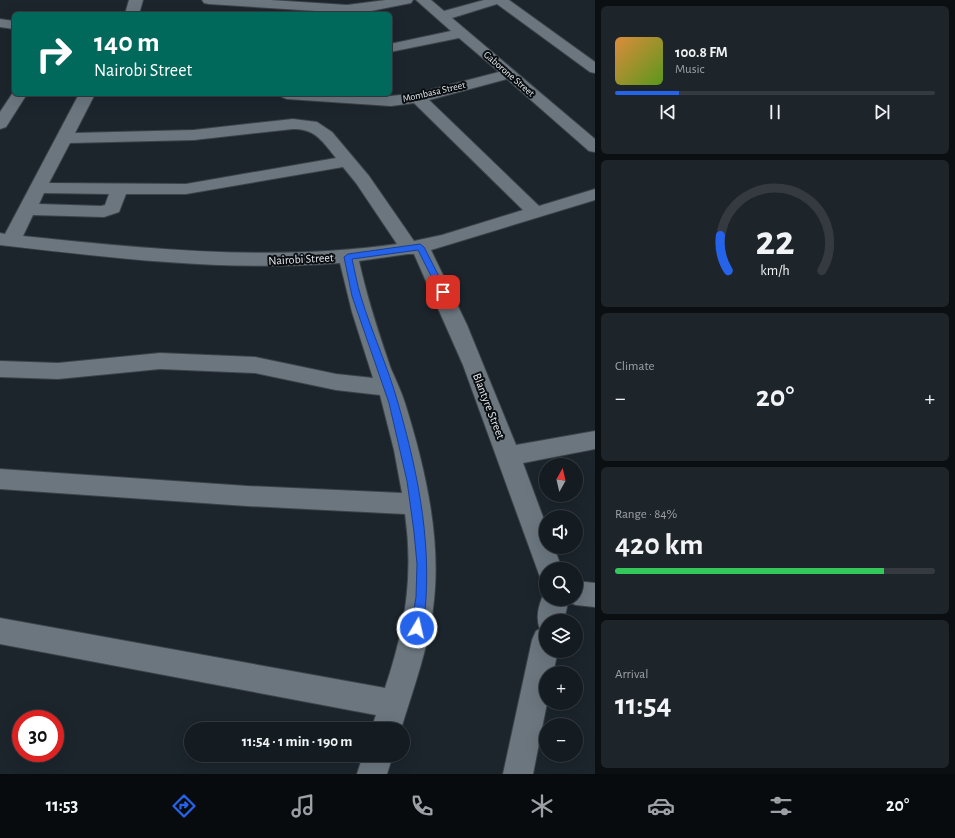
<!DOCTYPE html>
<meta charset="utf-8">
<style>
:root{--surface:#151c21;--page:#1e252a;--text:#f1f3f6;--muted:#9da1a5;--line:#343a3f;--accent:#2563eb}
body{margin:0;font-family:"Alegreya Sans",sans-serif;background:var(--page);color:var(--text);height:100vh;display:flex;flex-direction:column;font-size:15px;white-space:nowrap}
*{box-sizing:border-box;margin:0}
p{font-size:13px;color:var(--muted)}
.icon{flex:none;width:22px;height:22px;fill:none;stroke:currentColor;stroke-width:2;stroke-linecap:round;stroke-linejoin:round}
.map{position:relative;flex:1;overflow:hidden}
.sheet{display:flex;flex-direction:column;gap:6px;padding:6px;background:#0c0f12;width:360px}
.sheet>*{flex:none}
.hud{position:absolute;left:12px;top:12px;width:380px;height:84px;border-radius:6px;box-shadow:0 4px 16px #0002,0 0 0 1px var(--line);background:#00695c;color:#fff;overflow:hidden}
.needle{width:26px;rotate:8deg}
.buttons{position:absolute;left:539px;top:458px;display:grid;gap:8px}
.buttons a{display:grid;place-items:center;width:44px;height:44px;border-radius:50%;background:var(--surface);box-shadow:0 4px 16px #0002,0 0 0 1px var(--line);font-size:20px}
.speed{position:absolute;left:12px;top:710px;display:flex;gap:8px;font-size:20px;font-weight:700;text-align:center}
.speed>*{display:grid;place-content:center;width:52px;height:52px;border-radius:50%;background:var(--surface);box-shadow:0 4px 16px #0002,0 0 0 1px var(--line);line-height:1}
.speed .limit{border:6px solid #d22;background:#fff;color:#111}
.pin{position:absolute;display:grid;place-items:center;width:34px;height:34px;color:#fff;margin:-17px;border-radius:8px;box-shadow:0 2px 6px #0006}
.me{position:absolute;width:44px;margin:-22px;rotate:9deg;stroke-linejoin:round;filter:drop-shadow(0 0 3px #0008)}
.turn{display:flex;align-items:center;gap:14px;height:84px;padding:0 16px;font-size:18px}
.turn .icon{width:52px;height:52px;stroke-width:2.5}
.turn b{display:block;font-size:28px;line-height:34px}
.big{font-size:30px;font-weight:700;line-height:1.1}
.sheet .widget{flex:1;display:flex;flex-direction:column;justify-content:center;gap:6px;min-width:0;padding:0 14px;border-radius:6px;background:var(--page)}
.sheet .dial{align-items:center;gap:0}
.dial svg{height:104px;overflow:visible;fill:none;stroke:var(--line);stroke-width:7;stroke-linecap:round;text-anchor:middle}
.dial text{fill:var(--text);stroke:none}
.song{display:flex;align-items:center;gap:12px}
.cover{width:48px;height:48px;border-radius:6px;background:linear-gradient(135deg,hsl(30 70% 55%),hsl(90 70% 35%))}
.played{height:4px;border-radius:2px;background:linear-gradient(90deg,var(--accent) 20%,var(--line) 20%)}
.keys{display:flex;justify-content:space-around;direction:ltr}
.heat{display:flex;justify-content:space-between;align-items:center;font-size:22px;direction:ltr}
.charge{height:6px;border-radius:3px;background:linear-gradient(90deg,#34c759 84%,var(--line) 0)}
.trip{position:absolute;left:184px;top:722px;width:226px;height:40px;border-radius:20px;background:var(--surface);box-shadow:0 4px 16px #0002,0 0 0 1px var(--line);font-weight:700;line-height:40px;text-align:center}
.dock{display:flex;height:64px;justify-content:space-around;align-items:center;background:#080b0d;color:var(--muted)}
.dock .icon{width:28px;height:28px}
.dock .active{color:var(--accent)}
.dock b{font-size:18px;color:var(--text)}
main{display:flex;flex:1;min-height:0}
.map>svg:first-child{display:block}
</style>
<main>
<div class="map">
<svg width="595" height="774" viewBox="0 0 595 774">
<rect width="100%" height="100%" fill="#1c252c"/>
<g fill="none" stroke-linecap="round" stroke-linejoin="round">
<defs>
<path id="minor" d="M129 0H143L139 14H125Z
M202 0H270L347 5 386 0H413L411 3 371 11 347 13 209 4 204 3Z
M416 0H431L444 11 484 0H509L595 62V73L590 72 497 4 452 18 595 139V152L589 151 507 79 429 100 539 206 595 189V200L431 250 467 325 516 445 595 431V449L523 463 546 525V547H554L562 569H546V579L540 577 463 365 414 254H408L359 261C367 298 379 334 391 369 396 380 401 391 405 403 424 464 441 535 434 600 430 644 414 686 401 729H371L376 715 0 644V618L385 688C405 628 414 577 405 514L247 506 0 489V469L247 486 402 493 394 450 380 395 336 390 255 373 160 369 58 379 0 377V361L58 363 160 353 255 357 336 374 373 378 352 312 340 263C226 272 113 258 0 245V233L5 234 79 94H95L75 133 194 130 293 119 317 122 332 132 369 176 414 241 442 235 523 210 414 103 391 106 287 99 282 97 279 94H356L391 96 418 93 499 72 459 38 390 52V44L451 31ZM293 129C315 128 324 143 336 158L186 184 49 183 70 143 194 140ZM343 167 356 183 397 244C272 262 148 249 23 236L33 215 104 217 119 212 126 194H186ZM44 193 109 194 105 205 101 206 39 204Z
M0 19 14 21V29L0 27Z
M14 91V94H27L6 127 0 129V112Z
M576 581 595 583V607L576 605 568 602 564 621H546V651H558L553 673H546V703H547L533 774H503L532 640 536 631 540 629C535 617 539 602 546 590V599H576Z
M363 755H393L387 774H357Z"/>
</defs>
<use href="#minor" stroke="#3c4349" stroke-width="2"/>
<use href="#minor" fill="#6b767f" fill-rule="evenodd"/>
</g>
<path fill="#2563eb" stroke="#184099" d="M420 244 424 247 447 292 445 294H440L418 250 352 259C355 271 357 285 361 297 372 333 388 367 398 403 419 476 434 552 423 628L421 631 417 633 413 631 411 628 416 597 417 564 414 532 407 481 389 403 352 296 344 257 348 254Z"/>
<g text-anchor="middle" dominant-baseline="central" stroke-width="4" stroke-linejoin="round" paint-order="stroke">
<g font-size="10" fill="#e3e9ee" stroke="#0a0e11">
<text transform="translate(509 74) rotate(41)">Gaborone Street</text>
<text transform="translate(434 92) rotate(-13)">Mombasa Street</text>
</g>
<g font-size="12" fill="#e3e9ee" stroke="#0a0e11">
<text transform="translate(301 259) rotate(-3)">Nairobi Street</text>
<text transform="translate(489 406) rotate(69)">Blantyre Street</text>
</g>
</g>
</svg>
<div class="buttons">
<a><svg class="needle" viewBox="-14 -14 28 28"><path d="M0-13l5 13h-10z" fill="#e53935"/><path d="M0 13l5-13h-10z" fill="#9da1a5"/></svg></a>
<a><svg class="icon" aria-label="sound" viewBox="0 0 24 24"><path d="M4 9h4l5-4v14l-5-4H4zM17 9q2 3 0 6"/></svg></a>
<a><svg class="icon" aria-label="search" viewBox="0 0 24 24"><circle cx="10" cy="10" r="6"/><path d="M15 15l6 6"/></svg></a>
<a><svg class="icon" aria-label="layers" viewBox="0 0 24 24"><path d="M12 4l9 5-9 5-9-5zM3 14l9 5 9-5"/></svg></a>
<a>+</a>
<a>−</a>
</div>
<div class="speed"><div class="limit">30</div></div>
<div class="pin" style="left:443px;top:292px;background:#d93025"><svg class="icon" aria-label="arrive" viewBox="0 0 24 24"><path d="M6 21V4h12l-3 4 3 4H6"/></svg></div>
<svg class="me" style="left:417px;top:628px" viewBox="-20 -20 40 40"><circle r="17" fill="#2563eb" stroke="#fff" stroke-width="3"/><path d="M0-11L8 9 0 5-8 9z" fill="#fff"/></svg>
<div class="trip">11:54 · 1 min · 190 m</div>
<div class="hud">
<div class="turn"><svg class="icon" aria-label="right" viewBox="0 0 24 24"><path d="M7 20v-9h11M14 6l5 5-5 5"/></svg><div><b>140 m</b>Nairobi Street</div></div>
</div>
</div>
<section class="sheet">
<div class="widget">
<div class="song"><i class="cover"></i><div><b>100.8 FM</b><p>Music</p></div></div>
<div class="played"></div>
<div class="keys"><svg class="icon" aria-label="previous" viewBox="0 0 24 24"><path d="M18 5L8 12l10 7zM5 5v14"/></svg><svg class="icon" aria-label="pause" viewBox="0 0 24 24"><path d="M8 5v14M16 5v14"/></svg><svg class="icon" aria-label="next" viewBox="0 0 24 24"><path d="M6 5l10 7-10 7zM19 5v14"/></svg></div>
</div>
<div class="widget dial"><svg viewBox="0 0 100 80">
<path d="M14 69A42 42 0 1 1 86 69"/>
<path d="M14 69A42 42 0 0 1 8 42" stroke="#2563eb"/>
<text x="50" y="56" font-size="32" font-weight="700">22</text>
<text x="50" y="72" font-size="11">km/h</text>
</svg></div>
<div class="widget"><p>Climate</p>
<div class="heat"><a>−</a><b class="big">20°</b><a>+</a></div>
</div>
<div class="widget"><p>Range · 84%</p><b class="big">420 km</b><div class="charge"></div></div>
<div class="widget"><p>Arrival</p><b class="big">11:54</b></div>
</section>
</main>
<nav class="dock">
<b>11:53</b>
<svg class="icon active" aria-label="directions" viewBox="0 0 24 24"><path d="M12 3l9 9-9 9-9-9zM9 14v-3h6M13 9l2 2-2 2"/></svg>
<svg class="icon" aria-label="music" viewBox="0 0 24 24"><path d="M9 18V5l10-2v13"/><circle cx="6" cy="18" r="3"/><circle cx="16" cy="16" r="3"/></svg>
<svg class="icon" aria-label="phone" viewBox="0 0 24 24"><path d="M5 4h4l2 5-3 2q2 4 5 5l2-3 5 2v4C11 20 4 13 5 4z"/></svg>
<svg class="icon" aria-label="climate" viewBox="0 0 24 24"><path d="M12 3v18M4 7l16 10M4 17L20 7"/></svg>
<svg class="icon" aria-label="car" viewBox="0 0 24 24"><path d="M5 17H2v-5l4-1 3-4h7l3 4 3 1v5h-3M9 17h6M6 11h13"/><circle cx="7" cy="17" r="2"/><circle cx="17" cy="17" r="2"/></svg>
<svg class="icon" aria-label="filters" viewBox="0 0 24 24"><path d="M4 7h16M4 17h16"/><circle cx="9" cy="7" r="2"/><circle cx="15" cy="17" r="2"/></svg>
<b>20°</b>
</nav>
